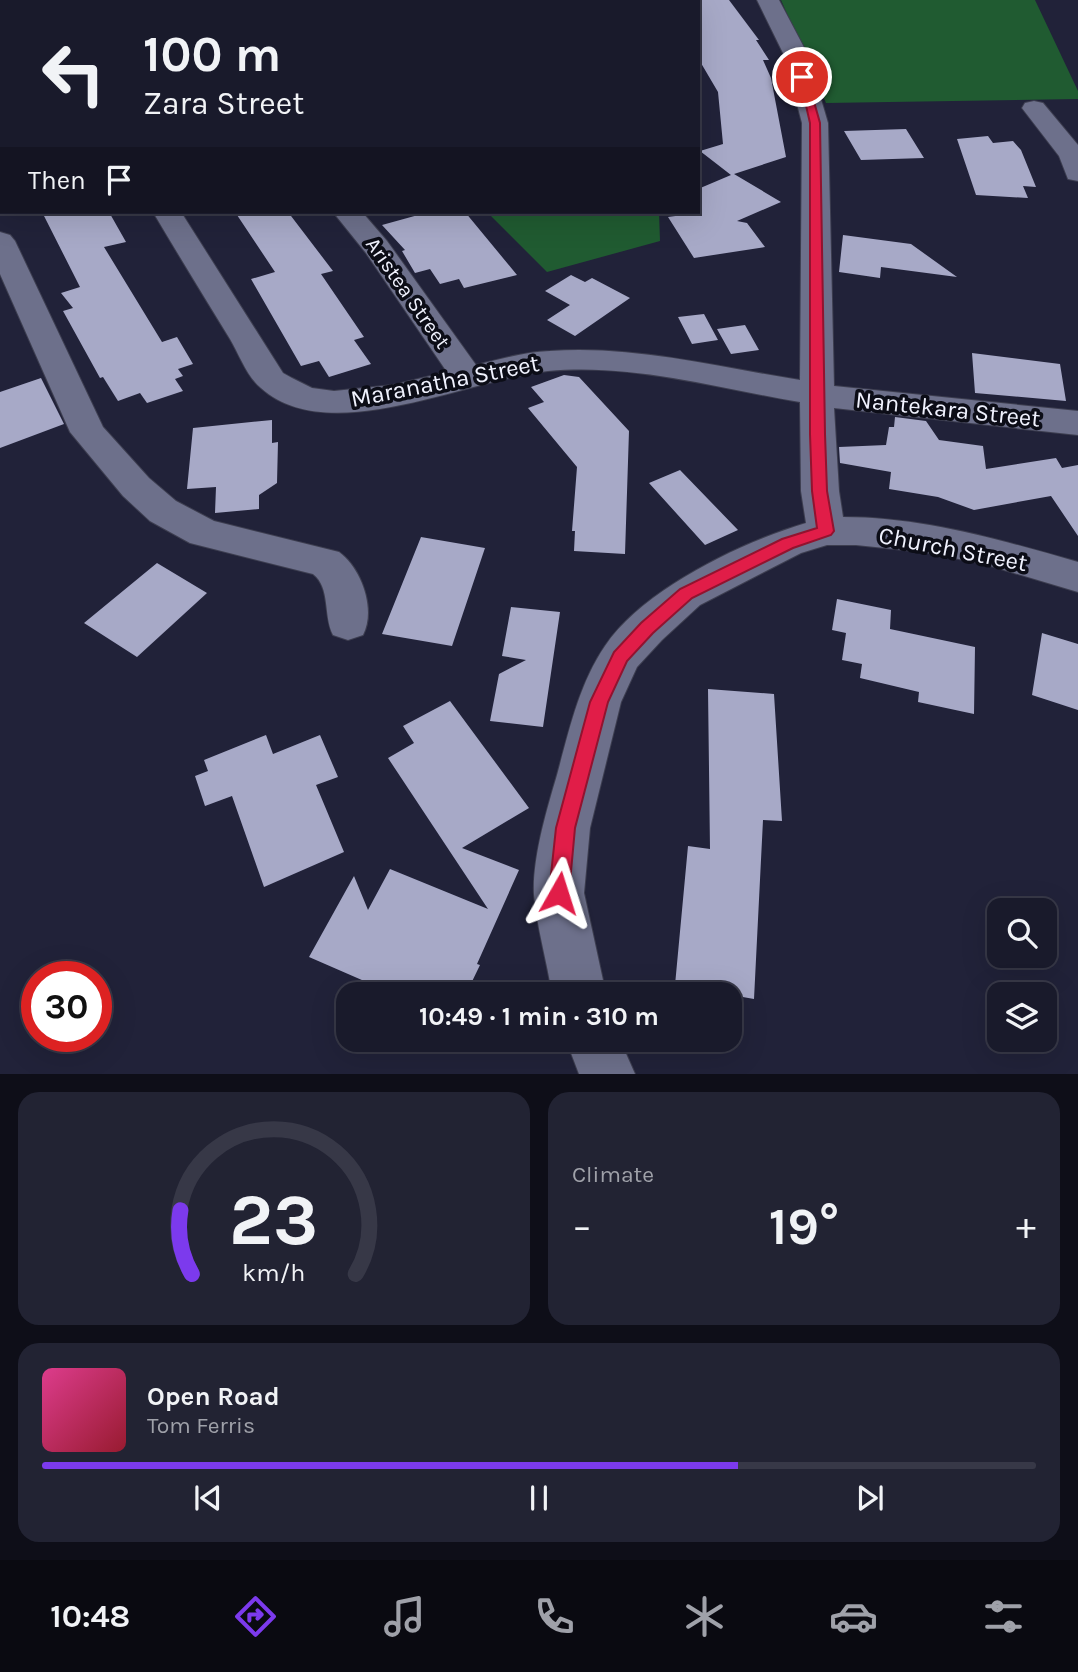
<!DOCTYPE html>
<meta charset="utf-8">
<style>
:root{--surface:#191a2b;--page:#222333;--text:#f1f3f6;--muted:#9fa1a9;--line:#373847;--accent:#7c3aed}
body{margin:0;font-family:Karla,sans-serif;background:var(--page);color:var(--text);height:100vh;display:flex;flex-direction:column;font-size:26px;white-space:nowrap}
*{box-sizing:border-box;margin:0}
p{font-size:23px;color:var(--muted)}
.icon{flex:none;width:38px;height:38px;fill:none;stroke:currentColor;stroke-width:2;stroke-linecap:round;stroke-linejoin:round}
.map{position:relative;height:1074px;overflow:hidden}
.details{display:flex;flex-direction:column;gap:18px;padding:18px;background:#0e0e18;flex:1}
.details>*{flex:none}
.hud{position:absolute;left:0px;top:0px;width:700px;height:214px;box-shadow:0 7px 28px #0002,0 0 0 2px var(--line);background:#191a2b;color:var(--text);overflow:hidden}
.tools{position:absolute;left:987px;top:898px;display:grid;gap:14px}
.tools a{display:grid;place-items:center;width:70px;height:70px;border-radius:14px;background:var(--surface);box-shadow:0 7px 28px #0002,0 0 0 2px var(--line);font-size:35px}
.speed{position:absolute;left:21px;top:961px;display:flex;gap:14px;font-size:35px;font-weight:700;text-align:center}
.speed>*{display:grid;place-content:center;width:91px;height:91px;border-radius:50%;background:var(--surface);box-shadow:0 7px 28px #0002,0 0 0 2px var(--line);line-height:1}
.speed .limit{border:10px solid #d22;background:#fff;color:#111}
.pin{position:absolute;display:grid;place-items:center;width:60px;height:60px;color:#fff;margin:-30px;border:4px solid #fff;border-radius:50%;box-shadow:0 2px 7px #0007}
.me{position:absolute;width:77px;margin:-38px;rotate:6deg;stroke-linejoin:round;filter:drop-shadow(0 0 5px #0008)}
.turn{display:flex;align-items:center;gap:24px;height:147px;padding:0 28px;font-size:32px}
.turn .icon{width:91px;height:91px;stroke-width:2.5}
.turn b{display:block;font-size:49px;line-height:60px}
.then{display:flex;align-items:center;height:66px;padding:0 28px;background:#0003;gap:14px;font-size:26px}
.big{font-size:52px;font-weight:700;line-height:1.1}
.details .card{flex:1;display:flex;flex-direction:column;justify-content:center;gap:10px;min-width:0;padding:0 24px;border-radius:21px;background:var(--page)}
.details .dial{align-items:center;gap:0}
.dial svg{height:182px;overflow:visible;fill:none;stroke:var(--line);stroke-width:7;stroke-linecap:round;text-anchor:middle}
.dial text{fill:var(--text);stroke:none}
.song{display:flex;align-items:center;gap:21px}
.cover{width:84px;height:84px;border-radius:10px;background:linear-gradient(135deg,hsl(330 70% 55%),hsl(350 70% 35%))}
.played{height:7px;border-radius:4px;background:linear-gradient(90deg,var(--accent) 70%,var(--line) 70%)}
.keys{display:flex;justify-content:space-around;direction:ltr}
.heat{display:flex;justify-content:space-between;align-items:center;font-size:38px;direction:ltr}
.details .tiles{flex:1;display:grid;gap:18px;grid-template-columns:1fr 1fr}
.card:last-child{grid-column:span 2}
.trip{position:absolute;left:336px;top:982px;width:406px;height:70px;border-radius:21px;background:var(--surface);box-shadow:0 7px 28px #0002,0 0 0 2px var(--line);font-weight:700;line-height:70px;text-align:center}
.menu{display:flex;height:112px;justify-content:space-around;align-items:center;background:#0a0a11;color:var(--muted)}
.menu .icon{width:49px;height:49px}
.menu .selected{color:var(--accent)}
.menu b{font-size:32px;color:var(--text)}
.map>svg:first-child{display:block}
</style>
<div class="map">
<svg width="1078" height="1074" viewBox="0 0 1078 1074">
<rect width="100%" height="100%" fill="#212239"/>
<path fill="#205b31" d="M264 0H651V2H266Z
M781 0H1035L1078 91V99L826 103Z
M487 212H659L660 241 547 272Z"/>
<path fill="#a7a9c7" d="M686 0H729L759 40H756L769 60H763L771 78 786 157 734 174 781 202 737 221 747 223 765 247 694 258 668 217 698 213V189L731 175 700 151 723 144 718 92 698 58V2Z
M906 129 924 158 861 160 844 131Z
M988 136 993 143 1013 141 1021 150 1036 187 1023 186 1028 198 976 195 957 139Z
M42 212H109L126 242 104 247 162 342 177 337 193 364 178 369 183 376 175 379 183 391 147 403 140 393 118 401 103 377 100 378 63 311 73 308 61 293 80 287Z
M235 212H288L333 271 321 274 364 337 354 340 371 364 329 377 319 361 301 366 251 279 275 272Z
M429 212H465L517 275 464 288 459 279 440 284 430 269 415 273 402 251 405 250 382 225Z
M843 235 911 244 957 277 881 267 880 278 839 272Z
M571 275 585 282 592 278 630 298 575 336 547 320 570 305 545 291Z
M704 314 718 340 692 344 678 317Z
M745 325 759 350 731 354 717 329Z
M972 353 1060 364 1066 401 975 393Z
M564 375 579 377 629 431 625 554 574 551 575 531H572L577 467 528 408 544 402 531 387Z
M41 378 64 424 0 448V392Z
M895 417 926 421 939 440 983 446 986 469 1056 458 1062 468 1078 465V536L1051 496 974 510 938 497 889 489 891 472 840 463 839 447 886 445 889 427H894Z
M272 420V443L278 442 277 483 259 495V509L215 513 216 487 187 489 193 428Z
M680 470 738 530 705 545 649 483Z
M421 537 485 548 452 646 382 634Z
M157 563 207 593 137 657 84 623Z
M837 599 891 610 890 629 975 647 974 714 918 702 919 692 860 678 862 664 842 660 846 633 832 630Z
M511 607 560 612 543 727 490 721 499 674 526 660 502 656Z
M1042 633 1078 644V710L1032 695Z
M708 689 774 694 782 821 763 820 754 999 675 985 688 846 710 849Z
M450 701 529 808 462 848 519 870 477 964 480 965 466 994H394L309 957 354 876 368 910 390 869 488 909 388 758 414 743 403 726Z
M266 735 273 754 320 735 338 777 316 785 344 852 264 887 232 796 205 806 195 776 208 771 204 760Z"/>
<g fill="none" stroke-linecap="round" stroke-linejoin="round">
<defs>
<path id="street" d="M757 0H779L808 55 828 123 834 386 1078 411V435L834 408 839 491 843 517C923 517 1001 540 1078 562V592L984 564 923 552 856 545H827L801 553 700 605 662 640 637 667 621 702 590 828 584 893 606 994H552C547 961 537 928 534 895 532 859 547 809 557 775 569 731 579 684 605 646 643 589 742 542 806 523L801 491 800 402C717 388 632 363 548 371 469 379 328 449 261 388 247 377 239 354 230 339 204 297 178 254 153 212H181L283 373 292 378 312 388 334 391 393 385 447 372 366 253 333 212H362L387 241 476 365C500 359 525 352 550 351 634 345 717 367 800 380L802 123 784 55Z
M2 26V40L0 41V27Z
M1034 101 1043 103 1078 145V181L1068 179 1059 156 1022 108 1025 103Z
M0 104H2V118H0Z
M0 232 10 235 15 241 103 427 149 478 176 501 214 521 339 552C362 569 376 610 363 635L348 640 333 635C323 616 331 588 313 574L190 543 150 521 123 496 70 432 0 274Z
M566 1040H620L635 1074H579Z"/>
</defs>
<use href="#street" stroke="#3d3e50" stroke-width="2"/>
<use href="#street" fill="#6d708b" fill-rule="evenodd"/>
</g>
<path fill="#e11d48" stroke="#92132f" stroke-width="2" d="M799 75 807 77 820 123 825 434 827 491 834 531 831 535 793 548 692 598 653 633 627 661 608 702 575 828 569 893 566 900 559 903 552 900 549 893 556 828 590 702 614 652 641 623 680 589 782 539 817 528 812 491 810 434V123Z"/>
<g text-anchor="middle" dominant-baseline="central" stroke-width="7" stroke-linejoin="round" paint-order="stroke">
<g font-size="21" fill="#f0f2fe" stroke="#0c0d17">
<text transform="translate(408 293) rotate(55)">Aristea Street</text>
</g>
<g font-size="24" fill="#f0f2fe" stroke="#0c0d17">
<text transform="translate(445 381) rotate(-11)">Maranatha Street</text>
<text transform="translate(948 409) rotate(6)">Nantekara Street</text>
<text transform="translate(953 549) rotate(11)">Church Street</text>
</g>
</g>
</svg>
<div class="tools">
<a><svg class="icon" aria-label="search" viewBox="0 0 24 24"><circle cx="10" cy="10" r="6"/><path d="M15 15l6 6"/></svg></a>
<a><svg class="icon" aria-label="layers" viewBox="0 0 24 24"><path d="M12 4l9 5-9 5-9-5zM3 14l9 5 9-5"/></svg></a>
</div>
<div class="speed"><div class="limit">30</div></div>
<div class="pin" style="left:802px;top:77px;background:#d93025"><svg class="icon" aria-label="arrive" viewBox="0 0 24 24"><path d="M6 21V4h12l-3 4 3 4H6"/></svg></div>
<svg class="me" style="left:559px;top:893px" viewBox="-20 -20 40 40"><path d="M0-17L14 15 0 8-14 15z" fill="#e11d48" stroke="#fff" stroke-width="4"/></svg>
<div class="trip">10:49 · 1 min · 310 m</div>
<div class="hud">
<div class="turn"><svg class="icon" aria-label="left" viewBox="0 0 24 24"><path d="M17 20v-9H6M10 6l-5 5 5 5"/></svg><div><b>100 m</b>Zara Street</div></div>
<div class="then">Then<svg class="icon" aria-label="arrive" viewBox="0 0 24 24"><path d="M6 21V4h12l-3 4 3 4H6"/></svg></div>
</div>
</div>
<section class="details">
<div class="tiles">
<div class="card dial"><svg viewBox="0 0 100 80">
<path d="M14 69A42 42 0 1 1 86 69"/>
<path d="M14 69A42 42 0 0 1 9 41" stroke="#7c3aed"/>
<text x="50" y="56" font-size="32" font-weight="700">23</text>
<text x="50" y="72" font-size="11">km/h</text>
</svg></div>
<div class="card"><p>Climate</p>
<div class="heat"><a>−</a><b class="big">19°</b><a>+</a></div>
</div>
<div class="card">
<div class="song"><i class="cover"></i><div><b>Open Road</b><p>Tom Ferris</p></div></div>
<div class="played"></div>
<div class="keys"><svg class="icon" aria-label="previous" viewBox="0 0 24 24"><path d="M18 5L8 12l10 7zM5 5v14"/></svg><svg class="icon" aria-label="pause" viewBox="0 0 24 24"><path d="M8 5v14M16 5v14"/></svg><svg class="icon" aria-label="next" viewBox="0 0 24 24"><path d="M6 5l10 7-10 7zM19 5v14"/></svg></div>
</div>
</div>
</section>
<nav class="menu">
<b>10:48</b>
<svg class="icon selected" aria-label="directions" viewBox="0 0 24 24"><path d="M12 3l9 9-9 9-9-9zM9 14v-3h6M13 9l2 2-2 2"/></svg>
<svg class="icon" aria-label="music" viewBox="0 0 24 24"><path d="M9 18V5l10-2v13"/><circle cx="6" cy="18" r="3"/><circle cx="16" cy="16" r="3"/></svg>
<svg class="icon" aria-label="phone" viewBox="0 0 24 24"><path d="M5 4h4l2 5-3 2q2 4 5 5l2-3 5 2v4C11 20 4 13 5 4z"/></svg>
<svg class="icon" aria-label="climate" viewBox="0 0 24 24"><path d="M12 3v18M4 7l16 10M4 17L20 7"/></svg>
<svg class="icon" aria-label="car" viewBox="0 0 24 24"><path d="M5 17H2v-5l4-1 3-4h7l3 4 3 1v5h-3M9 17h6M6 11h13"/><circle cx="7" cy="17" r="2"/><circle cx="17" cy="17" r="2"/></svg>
<svg class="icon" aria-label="filters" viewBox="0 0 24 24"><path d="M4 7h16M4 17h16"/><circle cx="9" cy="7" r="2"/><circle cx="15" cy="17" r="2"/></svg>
</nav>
